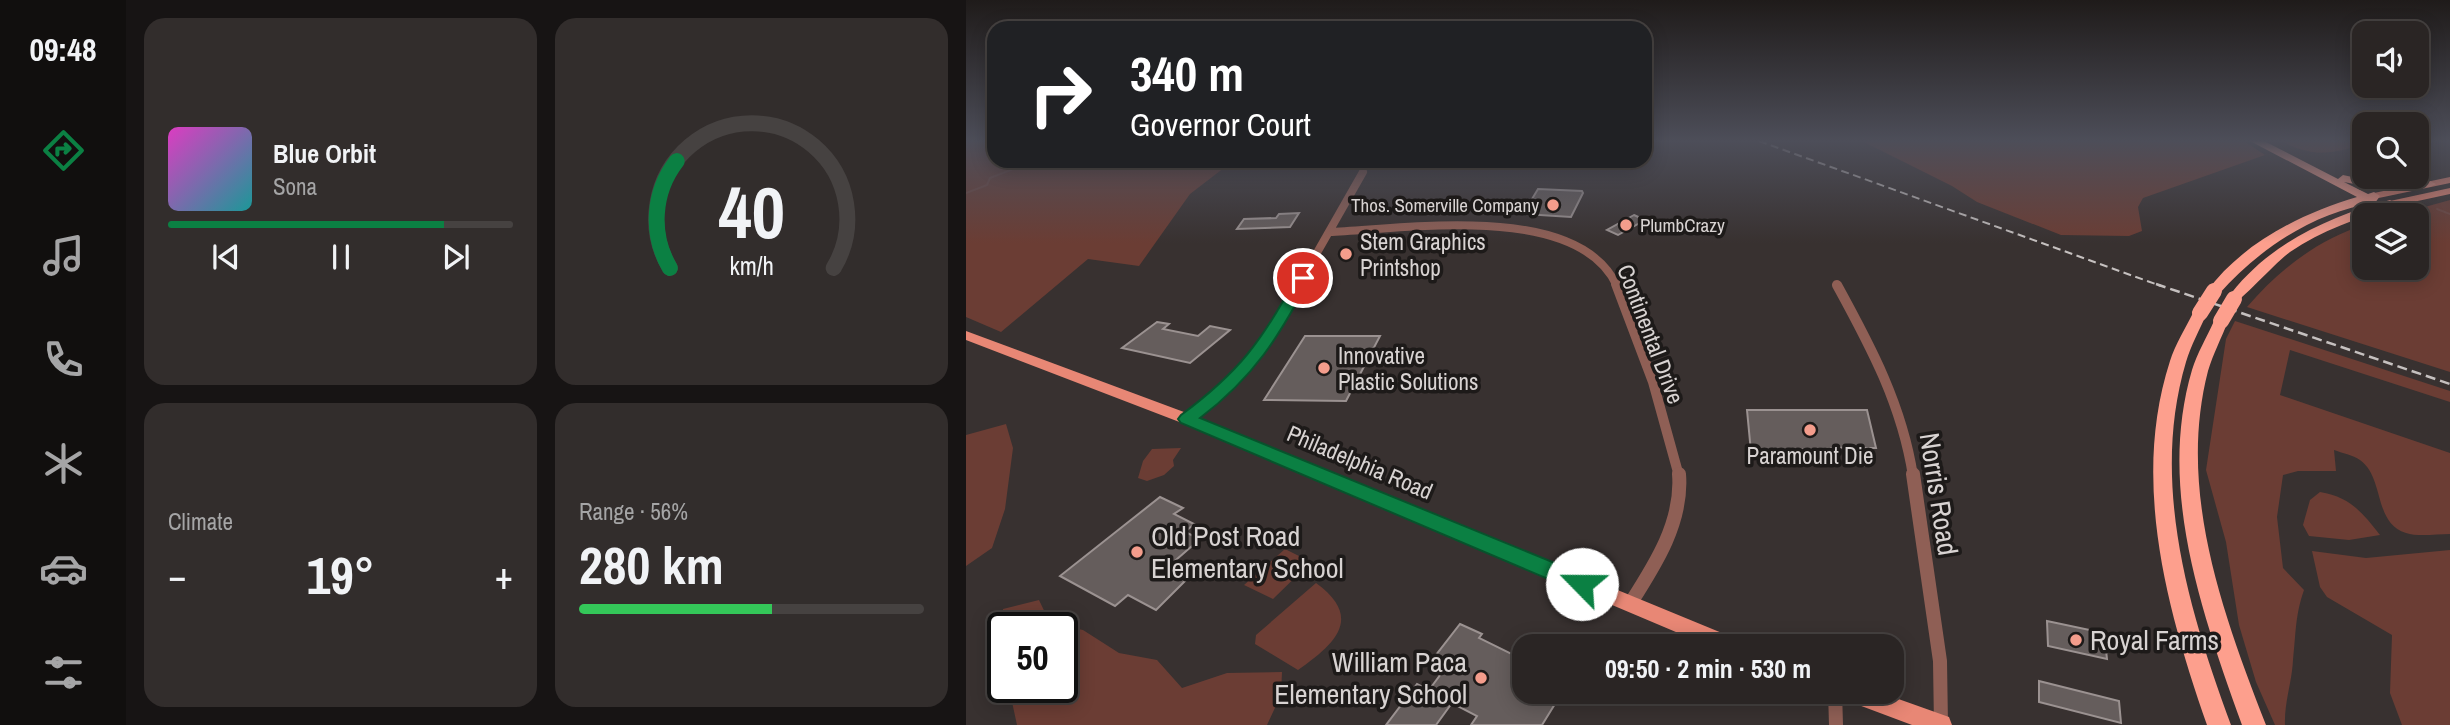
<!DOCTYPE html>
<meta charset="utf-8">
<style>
:root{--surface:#2a2524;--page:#322d2c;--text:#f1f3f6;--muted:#a5a5a6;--line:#464241;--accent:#0b8043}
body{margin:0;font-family:"Archivo Narrow",sans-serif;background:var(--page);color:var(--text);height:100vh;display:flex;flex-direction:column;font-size:26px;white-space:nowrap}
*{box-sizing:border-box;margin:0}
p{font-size:23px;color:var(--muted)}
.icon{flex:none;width:38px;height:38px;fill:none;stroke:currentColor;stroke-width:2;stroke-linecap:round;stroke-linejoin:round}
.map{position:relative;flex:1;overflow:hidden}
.drawer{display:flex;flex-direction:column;gap:18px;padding:18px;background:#171414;width:840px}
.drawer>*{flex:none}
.guide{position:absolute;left:21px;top:21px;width:665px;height:147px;border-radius:21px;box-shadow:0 4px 18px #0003,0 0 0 2px var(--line);background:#202124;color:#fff;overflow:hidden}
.buttons{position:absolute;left:1386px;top:21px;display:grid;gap:14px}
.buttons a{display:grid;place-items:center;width:77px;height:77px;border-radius:14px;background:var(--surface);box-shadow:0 4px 18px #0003,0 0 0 2px var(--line);font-size:35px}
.speed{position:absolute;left:21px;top:612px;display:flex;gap:14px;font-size:35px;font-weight:700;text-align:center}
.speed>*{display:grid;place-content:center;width:91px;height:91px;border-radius:50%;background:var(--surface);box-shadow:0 4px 18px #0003,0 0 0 2px var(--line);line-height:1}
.speed .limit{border:4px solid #111;border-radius:10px;background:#fff;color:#111}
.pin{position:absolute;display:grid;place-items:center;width:60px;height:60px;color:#fff;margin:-30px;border:4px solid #fff;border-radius:50%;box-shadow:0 2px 7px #0007}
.me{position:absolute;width:77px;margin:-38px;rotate:293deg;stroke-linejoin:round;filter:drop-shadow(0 0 5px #0008)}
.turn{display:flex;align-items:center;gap:24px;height:147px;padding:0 28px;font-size:32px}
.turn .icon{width:91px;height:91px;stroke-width:2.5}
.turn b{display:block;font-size:49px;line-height:60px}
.big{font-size:52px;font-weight:700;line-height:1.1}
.drawer .widget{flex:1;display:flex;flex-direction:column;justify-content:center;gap:10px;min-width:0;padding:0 24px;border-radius:21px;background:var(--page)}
.drawer .dial{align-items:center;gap:0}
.dial svg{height:182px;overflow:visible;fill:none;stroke:var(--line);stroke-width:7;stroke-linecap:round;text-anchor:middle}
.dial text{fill:var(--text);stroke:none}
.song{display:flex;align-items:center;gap:21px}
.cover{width:84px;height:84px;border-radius:10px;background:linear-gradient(135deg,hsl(310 70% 55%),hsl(180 70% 35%))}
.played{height:7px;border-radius:4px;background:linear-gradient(90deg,var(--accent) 80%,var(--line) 80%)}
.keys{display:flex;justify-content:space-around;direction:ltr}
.heat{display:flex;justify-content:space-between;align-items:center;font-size:38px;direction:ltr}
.charge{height:10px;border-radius:5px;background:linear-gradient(90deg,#34c759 56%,var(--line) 0)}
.drawer .tiles{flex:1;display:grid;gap:18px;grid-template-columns:repeat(2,1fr)}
.trip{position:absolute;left:546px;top:634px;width:392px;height:70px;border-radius:21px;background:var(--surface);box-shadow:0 4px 18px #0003,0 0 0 2px var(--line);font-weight:700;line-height:70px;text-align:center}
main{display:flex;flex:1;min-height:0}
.menu{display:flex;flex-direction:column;width:126px;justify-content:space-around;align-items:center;background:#110f0e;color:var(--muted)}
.menu .icon{width:49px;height:49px}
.menu .active{color:var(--accent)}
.menu b{font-size:32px;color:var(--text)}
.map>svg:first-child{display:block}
</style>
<main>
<nav class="menu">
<b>09:48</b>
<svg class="icon active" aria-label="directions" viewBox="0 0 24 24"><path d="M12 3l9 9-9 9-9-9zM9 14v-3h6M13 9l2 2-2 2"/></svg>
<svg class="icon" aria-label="music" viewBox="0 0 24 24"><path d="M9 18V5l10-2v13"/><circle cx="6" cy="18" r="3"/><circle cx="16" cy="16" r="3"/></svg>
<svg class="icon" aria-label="phone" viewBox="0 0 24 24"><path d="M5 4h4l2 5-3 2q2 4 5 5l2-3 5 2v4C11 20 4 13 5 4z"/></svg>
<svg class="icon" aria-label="climate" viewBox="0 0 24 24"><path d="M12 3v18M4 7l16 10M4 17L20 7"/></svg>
<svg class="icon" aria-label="car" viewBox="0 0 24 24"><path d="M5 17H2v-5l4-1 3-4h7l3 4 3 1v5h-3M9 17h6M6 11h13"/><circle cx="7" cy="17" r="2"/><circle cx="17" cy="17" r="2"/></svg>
<svg class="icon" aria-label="filters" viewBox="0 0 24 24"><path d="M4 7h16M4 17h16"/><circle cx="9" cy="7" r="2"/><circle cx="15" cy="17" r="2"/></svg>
</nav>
<section class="drawer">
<div class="tiles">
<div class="widget">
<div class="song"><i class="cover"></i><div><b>Blue Orbit</b><p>Sona</p></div></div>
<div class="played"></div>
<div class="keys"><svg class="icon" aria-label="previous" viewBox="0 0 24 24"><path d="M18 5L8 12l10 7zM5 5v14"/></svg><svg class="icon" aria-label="pause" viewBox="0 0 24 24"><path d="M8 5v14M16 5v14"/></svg><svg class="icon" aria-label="next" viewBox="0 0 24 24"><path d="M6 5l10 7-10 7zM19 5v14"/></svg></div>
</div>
<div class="widget dial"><svg viewBox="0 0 100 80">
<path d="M14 69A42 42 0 1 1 86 69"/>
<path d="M14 69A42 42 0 0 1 17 22" stroke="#0b8043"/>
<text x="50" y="56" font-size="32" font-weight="700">40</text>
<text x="50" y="72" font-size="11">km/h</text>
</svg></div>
<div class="widget"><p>Climate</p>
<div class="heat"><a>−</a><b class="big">19°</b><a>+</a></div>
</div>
<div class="widget"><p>Range · 56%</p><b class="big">280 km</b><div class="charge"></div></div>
</div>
</section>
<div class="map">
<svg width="1484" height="725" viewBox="0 0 1484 725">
<rect width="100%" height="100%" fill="#383130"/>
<path fill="#6b3d34" d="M0 141H28V161H267L224 194 173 266 122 259 35 332 0 317Z
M896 141H1278L1299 155 1177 198 1172 207 1176 231 1163 236 1095 235 1011 202 986 186Z
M1316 141H1394L1391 146C1365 155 1341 156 1316 141Z
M1484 200V372L1281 307C1313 270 1351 240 1398 225V268H1451V215H1430Z
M1269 321 1484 391V402L1324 350 1314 395 1484 453V534C1470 534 1452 537 1440 533 1407 523 1419 478 1394 460 1387 455 1376 453 1368 450L1370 471H1332L1317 475 1311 517 1317 568 1338 590C1329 616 1330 633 1327 660 1326 682 1318 703 1319 725H1309L1290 682 1273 625 1260 542 1240 470 1260 339Z
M40 424 47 448 39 509 26 548 0 566V435Z
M215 448 207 460 208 466 198 475 181 481 172 478 177 461 186 449Z
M1354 492C1384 497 1396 512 1414 535L1383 540 1343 536 1337 525 1344 500Z
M319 549 345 562 307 599 278 585Z
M1484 550V725H1436L1424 693 1426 635 1361 597 1354 587 1346 551 1400 558Z
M350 583C398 618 369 644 332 670L289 644 290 635Z
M73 600 84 623 117 630 153 653 191 660 216 688 261 673 316 672 315 695 301 725H51L43 688H96V628H37V609Z"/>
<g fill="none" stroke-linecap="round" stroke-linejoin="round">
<path stroke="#704842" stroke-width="2" d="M0 193 21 185 24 178 55 166 94 161
M1471 209 1484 214"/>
</g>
<path fill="#655d5c" stroke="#9b9291" stroke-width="2" d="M572 189 616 191 617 193 605 217 557 214Z
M333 213 324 227 271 229 278 219 310 218 313 214Z
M668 215 679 220 652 235 641 230Z
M191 322 203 324 197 329 232 336 244 326 264 330 224 363 156 348Z
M339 336H414L380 401 298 400Z
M781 410H901L910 448H898L902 465 892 466 888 447 785 452Z
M194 497 217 508 208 514 228 524 219 532 234 539 203 566 224 576 190 610 162 595 149 606 94 576Z
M1081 621 1138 633 1141 659 1082 646Z
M494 624 516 634 513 638 558 660V691H597L576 725H505L511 716 486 703 470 725H420L451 684 463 690 477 671 463 664Z
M1073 681 1153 701 1155 723 1073 702Z"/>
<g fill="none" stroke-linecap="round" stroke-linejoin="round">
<path stroke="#8f5f55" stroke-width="8" d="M363 232C440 229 612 201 651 286
M332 286 397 172"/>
<path stroke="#8f5f55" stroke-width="10" d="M650 284 687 382 713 476
M871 285C905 347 936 405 947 476
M221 419 262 388 296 349 333 284"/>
<path stroke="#8f5f55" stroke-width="14" d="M947 474 974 661 975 725
M664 604C689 565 717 522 713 474
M869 691 870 725"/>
<path fill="#e88775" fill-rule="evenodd" d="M1484 177V183L1408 199 1403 196 1408 193Z
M1484 188V194L1424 207 1419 204 1424 201Z
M0 331 226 415 773 640 776 646H743L216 423 0 340Z
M871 691H910L983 717 986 725H946L874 698Z"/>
<path fill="#fd9f8d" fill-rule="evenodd" d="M1284 141H1298L1372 179 1377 175 1419 184 1464 181 1470 184 1464 187 1419 190 1378 182 1402 194 1408 192 1414 196 1409 203C1348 212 1294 248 1253 294H1243L1241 291C1277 243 1334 214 1391 197Z
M1424 200 1430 204 1428 207C1392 218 1356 230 1324 252 1311 261 1274 302 1268 303L1261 299C1300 245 1361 217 1424 200Z
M1234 309 1241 313C1234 329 1225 345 1220 362 1184 483 1223 611 1265 725H1241C1201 610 1165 481 1204 361 1209 345 1219 329 1227 313Z
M1255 317 1262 321C1256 337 1247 354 1242 371 1211 491 1257 614 1300 725H1276C1236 613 1191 489 1226 370 1231 353 1241 337 1248 321Z"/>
<path stroke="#c5c0bf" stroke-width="2" stroke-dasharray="8 4.5" stroke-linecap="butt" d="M793 141 1195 286"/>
<path stroke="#c5c0bf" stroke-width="2.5" stroke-dasharray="10 5" stroke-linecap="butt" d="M1190 284 1484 384"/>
<path stroke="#fd9f8d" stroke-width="16" d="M1234 313 1248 291
M1255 321 1268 299"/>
</g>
<linearGradient id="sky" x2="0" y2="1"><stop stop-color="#1f1b1a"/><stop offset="0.58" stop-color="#4d4e59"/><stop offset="1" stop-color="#4d4e59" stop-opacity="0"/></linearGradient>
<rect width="1484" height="243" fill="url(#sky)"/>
<path fill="#0b8043" stroke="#07532c" stroke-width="2" d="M337 274 344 278C313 337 288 377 234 418L623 577 626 584 623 590 616 593 608 590 215 423 212 419 215 415C273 372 296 341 330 278Z"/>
<g fill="#f49d8c" stroke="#1d1a19" stroke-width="2.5">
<circle cx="587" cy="205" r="7"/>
<circle cx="660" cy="225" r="7"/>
<circle cx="380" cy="254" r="7"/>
<circle cx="358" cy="368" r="7"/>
<circle cx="844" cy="430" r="7"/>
<circle cx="171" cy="552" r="7"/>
<circle cx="1110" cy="640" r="7"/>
<circle cx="515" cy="678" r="7"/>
</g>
<g text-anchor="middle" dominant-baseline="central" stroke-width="7" stroke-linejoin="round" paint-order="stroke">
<g font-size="19" fill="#d8d3d2" stroke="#1d1a19" text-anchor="end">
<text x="573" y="205">Thos. Somerville Company</text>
<text x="674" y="225" text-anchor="start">PlumbCrazy</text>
</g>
<g font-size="23" fill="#d8d3d2" stroke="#1d1a19" text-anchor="start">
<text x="394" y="241">Stem Graphics<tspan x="394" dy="26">Printshop</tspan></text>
<text x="372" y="355">Innovative<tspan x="372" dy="26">Plastic Solutions</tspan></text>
<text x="844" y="455" text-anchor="middle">Paramount Die</text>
</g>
<g font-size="23" fill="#d8d3d2" stroke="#1d1a19">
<text transform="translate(685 334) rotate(69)">Continental Drive</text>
<text transform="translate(394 462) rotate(23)">Philadelphia Road</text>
</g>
<g font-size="28" fill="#d8d3d2" stroke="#1d1a19">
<text transform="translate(973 494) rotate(81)">Norris Road</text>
</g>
<g font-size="28" fill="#d8d3d2" stroke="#1d1a19" text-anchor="start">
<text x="185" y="536">Old Post Road<tspan x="185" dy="32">Elementary School</tspan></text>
<text x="1124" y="640">Royal Farms</text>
<text x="501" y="662" text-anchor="end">William Paca<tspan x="501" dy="32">Elementary School</tspan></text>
</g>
</g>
</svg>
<div class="buttons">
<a><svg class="icon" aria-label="sound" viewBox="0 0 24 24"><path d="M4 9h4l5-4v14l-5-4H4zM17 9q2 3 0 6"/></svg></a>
<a><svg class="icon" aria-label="search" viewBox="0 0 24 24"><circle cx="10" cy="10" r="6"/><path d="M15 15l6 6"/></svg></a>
<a><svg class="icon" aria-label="layers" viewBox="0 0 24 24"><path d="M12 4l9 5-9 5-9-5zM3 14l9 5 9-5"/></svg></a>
</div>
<div class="speed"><div class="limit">50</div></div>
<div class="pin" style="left:337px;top:278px;background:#d93025"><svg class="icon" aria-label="arrive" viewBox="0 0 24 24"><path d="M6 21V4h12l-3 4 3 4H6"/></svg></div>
<svg class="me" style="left:616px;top:584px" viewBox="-20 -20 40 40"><circle r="19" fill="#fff"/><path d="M0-13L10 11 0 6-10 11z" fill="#0b8043"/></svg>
<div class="trip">09:50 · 2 min · 530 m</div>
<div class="guide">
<div class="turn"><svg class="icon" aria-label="right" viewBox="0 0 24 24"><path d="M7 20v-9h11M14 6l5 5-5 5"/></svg><div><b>340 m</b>Governor Court</div></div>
</div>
</div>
</main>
